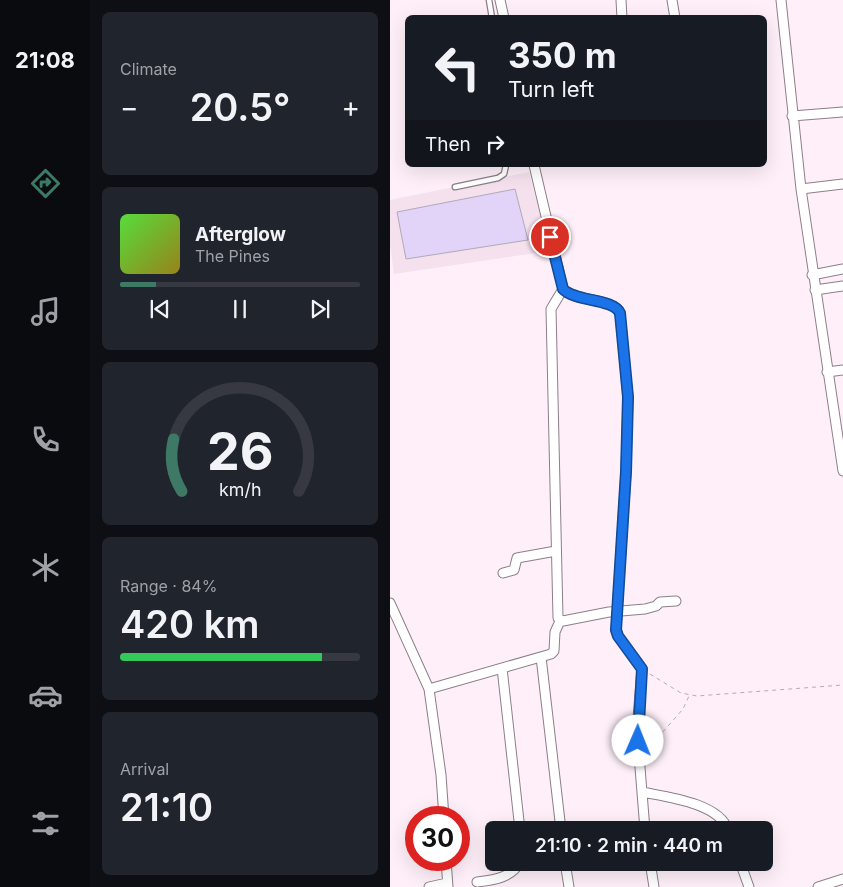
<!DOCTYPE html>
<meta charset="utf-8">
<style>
:root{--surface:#171b24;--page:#20242c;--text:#f1f3f6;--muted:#9ea1a6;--line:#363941;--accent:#3d7964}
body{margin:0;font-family:Inter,sans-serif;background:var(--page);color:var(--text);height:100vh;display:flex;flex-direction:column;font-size:19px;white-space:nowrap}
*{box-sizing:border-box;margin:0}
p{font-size:16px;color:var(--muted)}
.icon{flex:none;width:28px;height:28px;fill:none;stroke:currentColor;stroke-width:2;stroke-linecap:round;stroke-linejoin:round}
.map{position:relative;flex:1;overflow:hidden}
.drawer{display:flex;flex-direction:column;gap:12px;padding:12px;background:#0d0f14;width:300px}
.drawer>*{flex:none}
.hud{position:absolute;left:15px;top:15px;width:362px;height:152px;border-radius:8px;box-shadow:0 5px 20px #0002;background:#171b24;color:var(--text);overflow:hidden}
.speed{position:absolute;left:15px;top:806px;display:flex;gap:10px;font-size:25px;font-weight:700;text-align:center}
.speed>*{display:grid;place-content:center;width:65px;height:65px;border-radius:50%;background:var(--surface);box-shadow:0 5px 20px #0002;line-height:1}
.speed .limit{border:8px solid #d22;background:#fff;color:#111}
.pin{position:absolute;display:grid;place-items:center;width:42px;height:42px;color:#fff;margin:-21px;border:2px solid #fff;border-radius:50%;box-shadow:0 1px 5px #0007}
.me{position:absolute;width:55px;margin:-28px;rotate:1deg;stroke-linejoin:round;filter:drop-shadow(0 0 4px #0008)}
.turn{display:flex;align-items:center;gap:18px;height:105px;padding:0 20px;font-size:22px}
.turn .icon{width:65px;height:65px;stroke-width:2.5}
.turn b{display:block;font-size:35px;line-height:42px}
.then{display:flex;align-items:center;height:48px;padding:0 20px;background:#0003;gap:10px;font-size:19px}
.big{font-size:38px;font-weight:600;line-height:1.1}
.drawer .widget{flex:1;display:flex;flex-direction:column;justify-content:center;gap:8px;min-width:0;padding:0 18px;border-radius:8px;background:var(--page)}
.drawer .dial{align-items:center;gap:0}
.dial svg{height:130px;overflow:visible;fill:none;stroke:var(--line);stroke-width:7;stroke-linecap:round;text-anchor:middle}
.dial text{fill:var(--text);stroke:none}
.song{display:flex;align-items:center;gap:15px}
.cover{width:60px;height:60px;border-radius:8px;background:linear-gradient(135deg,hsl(110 70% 55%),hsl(50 70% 35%))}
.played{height:5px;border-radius:2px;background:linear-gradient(90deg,var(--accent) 15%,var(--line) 15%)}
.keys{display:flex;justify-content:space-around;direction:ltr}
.heat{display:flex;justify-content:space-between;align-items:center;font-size:28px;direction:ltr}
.charge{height:8px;border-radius:4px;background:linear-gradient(90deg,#34c759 84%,var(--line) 0)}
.trip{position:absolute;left:95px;top:821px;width:288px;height:50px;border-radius:8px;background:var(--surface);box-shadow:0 5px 20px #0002;font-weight:600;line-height:50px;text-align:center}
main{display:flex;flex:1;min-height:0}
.dock{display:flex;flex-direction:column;width:90px;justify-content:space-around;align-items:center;background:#090b0e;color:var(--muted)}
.dock .icon{width:35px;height:35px}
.dock .active{color:var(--accent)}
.dock b{font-size:22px;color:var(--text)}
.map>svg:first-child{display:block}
</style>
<main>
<nav class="dock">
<b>21:08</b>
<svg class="icon active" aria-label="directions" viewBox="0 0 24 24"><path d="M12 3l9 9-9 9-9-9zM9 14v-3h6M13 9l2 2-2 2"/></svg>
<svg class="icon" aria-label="music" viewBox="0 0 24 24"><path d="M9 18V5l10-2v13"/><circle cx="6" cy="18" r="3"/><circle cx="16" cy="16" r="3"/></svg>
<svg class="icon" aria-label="phone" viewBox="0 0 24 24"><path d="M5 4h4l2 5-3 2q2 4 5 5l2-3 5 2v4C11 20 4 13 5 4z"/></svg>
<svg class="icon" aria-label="climate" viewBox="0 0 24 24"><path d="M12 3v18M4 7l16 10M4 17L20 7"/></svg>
<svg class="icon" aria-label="car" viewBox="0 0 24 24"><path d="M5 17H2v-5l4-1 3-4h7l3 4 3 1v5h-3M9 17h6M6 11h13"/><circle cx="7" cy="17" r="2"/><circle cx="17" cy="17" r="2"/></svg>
<svg class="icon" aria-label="filters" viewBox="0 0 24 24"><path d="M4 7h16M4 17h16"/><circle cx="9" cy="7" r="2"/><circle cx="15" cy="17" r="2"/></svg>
</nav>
<section class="drawer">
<div class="widget"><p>Climate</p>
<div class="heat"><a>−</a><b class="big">20.5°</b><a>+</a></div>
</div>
<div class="widget">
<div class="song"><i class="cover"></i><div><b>Afterglow</b><p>The Pines</p></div></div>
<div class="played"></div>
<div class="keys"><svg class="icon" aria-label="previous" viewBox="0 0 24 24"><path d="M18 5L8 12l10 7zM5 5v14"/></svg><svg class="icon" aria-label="pause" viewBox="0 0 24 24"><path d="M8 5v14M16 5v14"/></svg><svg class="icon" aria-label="next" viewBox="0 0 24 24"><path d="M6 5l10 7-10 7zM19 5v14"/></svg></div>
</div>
<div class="widget dial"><svg viewBox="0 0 100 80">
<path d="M14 69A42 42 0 1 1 86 69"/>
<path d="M14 69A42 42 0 0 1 9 37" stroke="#3d7964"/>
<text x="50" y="56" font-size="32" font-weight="700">26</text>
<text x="50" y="72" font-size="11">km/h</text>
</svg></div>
<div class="widget"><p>Range · 84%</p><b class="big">420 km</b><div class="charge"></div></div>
<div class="widget"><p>Arrival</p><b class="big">21:10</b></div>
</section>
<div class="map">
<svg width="453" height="887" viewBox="0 0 453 887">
<rect width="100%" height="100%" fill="#feeff9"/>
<path fill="#f5e0ee" d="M139 172 159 251 4 274 0 244V200Z"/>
<path fill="#e2d3f8" stroke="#afaab7" d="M125 189 138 240 16 259 7 212Z"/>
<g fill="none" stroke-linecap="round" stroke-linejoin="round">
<defs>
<path id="lane" d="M99 0 102 18
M65 187 108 178 114 174 116 165"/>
<path id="street" d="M110 0 114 18
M231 0 232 18
M282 0 285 18
M391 0 411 189 453 471
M402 116 453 112
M144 165 173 289C185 302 224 298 230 313L238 397 236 472 226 630 228 636 252 669 247 730 255 830
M411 189 453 184
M422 275 453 269
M173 289 161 309 168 618 173 621 219 612 255 609 266 606 270 602 286 601
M425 290 453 286
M437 372 453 370
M113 573 124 570 127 558 166 551
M0 603 39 689 51 775 54 818
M151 657 171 830
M112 668 130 830
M39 689 161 654 164 651 165 632 170 621
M252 792C277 797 329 803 338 830
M56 860 58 887
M175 862 179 887
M260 862 264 887
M350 862 359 887
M130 864 148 862
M87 882C104 880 121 878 130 862
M39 887 57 883
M428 887 453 879"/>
</defs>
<use href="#lane" stroke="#8c7f88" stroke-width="7"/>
<use href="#street" stroke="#8c7f88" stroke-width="11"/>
<path stroke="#b8acb4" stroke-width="1" stroke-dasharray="4 4" stroke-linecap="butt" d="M260 674 291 693 307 696 453 685
M257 750 293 709 299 696"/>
<use href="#lane" stroke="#fff" stroke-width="4.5"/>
<use href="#street" stroke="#fff" stroke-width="9"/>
</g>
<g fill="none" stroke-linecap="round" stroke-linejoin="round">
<defs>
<path id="route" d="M160 237 173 289C185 302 223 298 230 313L238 397 236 472 226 630 228 636 252 669 248 741"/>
</defs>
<use href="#route" stroke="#114b97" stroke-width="12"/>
<use href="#route" stroke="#1a73e8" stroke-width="9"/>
</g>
</svg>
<div class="speed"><div class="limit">30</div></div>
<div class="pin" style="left:160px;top:237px;background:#d93025"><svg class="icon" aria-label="arrive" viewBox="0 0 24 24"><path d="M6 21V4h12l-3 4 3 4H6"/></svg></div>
<svg class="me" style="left:248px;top:741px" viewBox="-20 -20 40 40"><circle r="19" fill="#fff"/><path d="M0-13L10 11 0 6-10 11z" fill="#1a73e8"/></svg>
<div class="trip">21:10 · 2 min · 440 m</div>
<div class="hud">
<div class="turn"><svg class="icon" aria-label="left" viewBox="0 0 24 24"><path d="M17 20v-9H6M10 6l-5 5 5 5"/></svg><div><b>350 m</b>Turn left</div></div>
<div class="then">Then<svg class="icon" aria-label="right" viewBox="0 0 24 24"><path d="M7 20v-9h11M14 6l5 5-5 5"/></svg></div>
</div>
</div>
</main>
